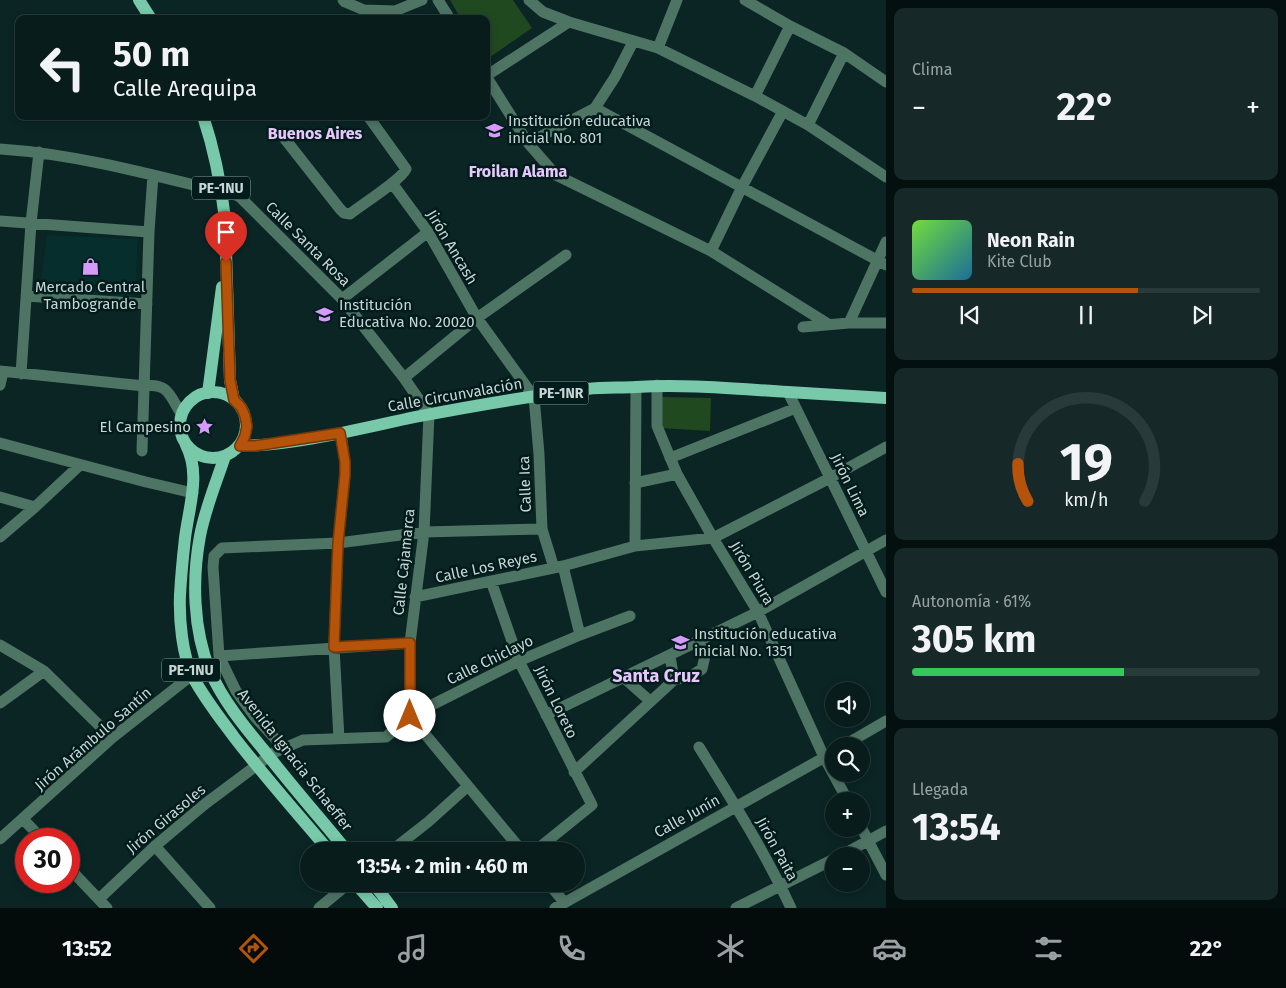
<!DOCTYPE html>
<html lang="es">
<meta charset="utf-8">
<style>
:root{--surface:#081c1b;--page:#162928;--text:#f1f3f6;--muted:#98a1a3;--line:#293a3a;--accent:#b45309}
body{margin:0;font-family:"Fira Sans",sans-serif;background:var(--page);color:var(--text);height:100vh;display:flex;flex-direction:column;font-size:19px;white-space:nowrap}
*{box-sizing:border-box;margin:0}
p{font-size:16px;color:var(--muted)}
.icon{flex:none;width:28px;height:28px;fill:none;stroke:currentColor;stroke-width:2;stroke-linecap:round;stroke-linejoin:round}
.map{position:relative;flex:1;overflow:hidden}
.side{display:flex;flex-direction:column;gap:8px;padding:8px;background:#040f0f;width:400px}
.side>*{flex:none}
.hud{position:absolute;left:15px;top:15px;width:475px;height:105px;border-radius:10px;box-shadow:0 2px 8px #0003,0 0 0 1px var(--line);background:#081c1b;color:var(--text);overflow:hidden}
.controls{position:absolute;left:825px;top:682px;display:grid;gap:10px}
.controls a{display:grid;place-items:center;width:45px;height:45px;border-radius:50%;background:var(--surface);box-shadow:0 2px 8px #0003,0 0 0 1px var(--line);font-size:25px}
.speed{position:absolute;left:15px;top:828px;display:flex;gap:10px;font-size:25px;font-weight:700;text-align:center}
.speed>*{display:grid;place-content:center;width:65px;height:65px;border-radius:50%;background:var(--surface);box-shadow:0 2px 8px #0003,0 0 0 1px var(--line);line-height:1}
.speed .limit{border:8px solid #d22;background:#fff;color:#111}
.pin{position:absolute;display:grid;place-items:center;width:42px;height:42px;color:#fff;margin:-51px -21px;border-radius:50% 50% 50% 0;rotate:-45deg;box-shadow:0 0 5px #0007}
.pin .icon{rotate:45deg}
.me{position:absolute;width:55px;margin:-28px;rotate:0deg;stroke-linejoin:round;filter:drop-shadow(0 0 4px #0008)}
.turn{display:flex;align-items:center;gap:18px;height:105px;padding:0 15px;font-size:22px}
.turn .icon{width:65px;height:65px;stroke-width:2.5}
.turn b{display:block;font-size:35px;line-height:42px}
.big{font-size:38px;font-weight:700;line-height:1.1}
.side .tile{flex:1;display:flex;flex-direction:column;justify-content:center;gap:8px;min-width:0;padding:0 18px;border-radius:10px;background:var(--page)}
.side .dial{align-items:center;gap:0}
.dial svg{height:130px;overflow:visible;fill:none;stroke:var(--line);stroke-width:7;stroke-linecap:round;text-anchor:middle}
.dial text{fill:var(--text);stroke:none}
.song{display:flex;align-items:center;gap:15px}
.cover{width:60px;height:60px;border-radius:8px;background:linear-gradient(135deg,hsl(100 70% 55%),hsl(200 70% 35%))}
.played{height:5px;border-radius:2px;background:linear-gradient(90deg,var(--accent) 65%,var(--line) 65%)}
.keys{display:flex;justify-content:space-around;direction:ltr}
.heat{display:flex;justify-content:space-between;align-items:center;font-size:28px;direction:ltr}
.charge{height:8px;border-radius:4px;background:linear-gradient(90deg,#34c759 61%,var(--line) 0)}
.trip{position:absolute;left:300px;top:842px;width:285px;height:50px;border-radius:25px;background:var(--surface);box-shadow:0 2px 8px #0003,0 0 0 1px var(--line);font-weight:700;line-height:50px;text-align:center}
.tab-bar{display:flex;height:80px;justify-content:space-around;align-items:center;background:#030b0b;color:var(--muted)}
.tab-bar .icon{width:35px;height:35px}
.tab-bar .selected{color:var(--accent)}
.tab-bar b{font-size:22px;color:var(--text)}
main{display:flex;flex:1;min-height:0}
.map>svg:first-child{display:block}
</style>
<main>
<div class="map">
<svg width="886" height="908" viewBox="0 0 886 908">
<rect width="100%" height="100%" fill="#0a2524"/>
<path fill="#052e2c" d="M47 235 138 239 135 298 39 293Z"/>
<path fill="#21491f" d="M450 0H513L532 28 487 59 486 19H461Z
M661 397 711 398 710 431 661 428Z"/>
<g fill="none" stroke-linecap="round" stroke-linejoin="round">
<path stroke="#4e7464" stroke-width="11" d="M343 0 345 2 364 10 395 11 422 0
M438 0 450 19
M529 0 543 12 569 22 658 48 755 96 808 125 886 177
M745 0 790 26 844 53 886 82
M658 48 677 0
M486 76 528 143 556 175 711 251 828 324
M486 76 569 22
M755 96 790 26
M595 108 886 265
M808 125 844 53
M281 134 340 209 344 213 350 214C361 205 401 180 406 169L368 116
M528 143 595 108 615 77 633 42
M0 149C75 154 149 174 222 192L232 193 240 197 342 299 404 378 429 414 424 532 410 643V716L522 851
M392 183 428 232 477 318 534 397 539 454 542 529 554 568
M0 221 149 232
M711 251 742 187 783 111
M26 296 147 304
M342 299 428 232
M849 323 886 242
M803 327 849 323H886
M0 371 144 386C169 382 170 397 182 415
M21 374 31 223 39 152
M404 378 477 318 566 255
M0 385 3 372
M657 385V426L677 474 713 538 758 612 824 757 848 801
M788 392 886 592
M0 443 146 482 193 493
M142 451 149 232 153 175
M670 458 796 408
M635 483 677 474
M0 497 35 507
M0 537 35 507 80 465
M635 546 636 387
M563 566 580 635
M491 581 519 661 592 805 535 851
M415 597 563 566 635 546 713 538 830 478 886 447
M0 645 44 671 112 738
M219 656 410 643
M623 677 650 701
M674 680 691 676 702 669 705 656 700 641
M0 703 44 671
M546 715 758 612 886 540
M339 739 334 647 338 543 345 474V462L341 433
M843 746 886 721
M283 747 255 717 236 691 219 656 213 567 214 556 222 548 338 543 424 532 542 529
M699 747C732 800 765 852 791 908
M574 772 674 680 670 656
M23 819 42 839
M861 827 886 875
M0 839 112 738 192 675 209 666
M155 846 210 908
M391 851 428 822 468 786
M840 856 886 831
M69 868 107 908
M549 884 564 902
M99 899 155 846 205 804 273 753 303 740 386 737 410 716 519 661 580 635 630 616
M319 908 348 884
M555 908 834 752
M736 908 834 859"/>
<path stroke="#77c9a9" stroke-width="12" d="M139 0 151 19
M203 116C214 149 221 184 225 219L230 380 234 400
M180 425a33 33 0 1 1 66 0a33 33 0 1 1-66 0Z
M208 393 222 287
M186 445C201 474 189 506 185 538 183 556 181 576 180 595 179 619 182 655 193 677 204 698 220 718 234 737 264 776 297 813 329 851
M240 446C298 445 358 429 415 417 472 406 530 396 587 389 604 387 620 388 636 387 687 384 737 389 788 392 820 394 853 396 886 398
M225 456C216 483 205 509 200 536 192 579 193 630 210 671 222 699 243 725 263 749 290 784 319 817 347 851
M356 884 377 908
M374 884 392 908"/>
</g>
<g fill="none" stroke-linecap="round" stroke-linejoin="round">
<defs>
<path id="route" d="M226 262 230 380 234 400 241 407 245 416 247 426 245 436 240 446H254L340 433 345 462V474L338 543 334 647 410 643V716"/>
</defs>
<use href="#route" stroke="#753606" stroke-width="12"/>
<use href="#route" stroke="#b45309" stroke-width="9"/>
</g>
<defs>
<symbol id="school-bare" viewBox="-9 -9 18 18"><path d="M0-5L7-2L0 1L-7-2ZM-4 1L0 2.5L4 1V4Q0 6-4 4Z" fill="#d69bfa" stroke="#021c1b" stroke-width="2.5" paint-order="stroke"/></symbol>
<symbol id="shop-bare" viewBox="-9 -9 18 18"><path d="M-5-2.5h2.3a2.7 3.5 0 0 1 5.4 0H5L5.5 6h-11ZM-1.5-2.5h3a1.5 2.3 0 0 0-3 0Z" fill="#d69bfa" stroke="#021c1b" stroke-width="2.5" paint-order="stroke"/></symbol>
<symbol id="sight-bare" viewBox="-9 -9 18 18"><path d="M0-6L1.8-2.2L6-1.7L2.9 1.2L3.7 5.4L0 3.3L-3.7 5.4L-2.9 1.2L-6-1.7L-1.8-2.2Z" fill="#d69bfa" stroke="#021c1b" stroke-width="2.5" paint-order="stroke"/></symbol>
</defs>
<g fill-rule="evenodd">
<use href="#school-bare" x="482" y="118" width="25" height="25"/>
<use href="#shop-bare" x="78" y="254" width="25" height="25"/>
<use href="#school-bare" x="312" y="302" width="25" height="25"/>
<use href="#sight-bare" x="192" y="414" width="25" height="25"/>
<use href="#school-bare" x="668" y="630" width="25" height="25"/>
</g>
<g text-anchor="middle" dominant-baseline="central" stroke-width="5" stroke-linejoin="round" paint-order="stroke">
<g fill="#021c1b" stroke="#8c9e9d" stroke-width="1">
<rect x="192" y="176.5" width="58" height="23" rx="4"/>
<rect x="533.5" y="381.5" width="55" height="23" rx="4"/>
<rect x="162" y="658.5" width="58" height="23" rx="4"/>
</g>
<g font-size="14" font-weight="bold" fill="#c7d6d5">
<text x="221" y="188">PE-1NU</text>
<text x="561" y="393">PE-1NR</text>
<text x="191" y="670">PE-1NU</text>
</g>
<g font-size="15" fill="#c7d6d5" stroke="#021c1b" text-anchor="start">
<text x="508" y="121">Institución educativa<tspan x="508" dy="17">inicial No. 801</tspan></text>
<text x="90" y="287" text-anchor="middle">Mercado Central<tspan x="90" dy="17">Tambogrande</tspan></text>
<text x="339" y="305">Institución<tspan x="339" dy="17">Educativa No. 20020</tspan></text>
<text x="191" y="427" text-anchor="end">El Campesino</text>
<text x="694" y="634">Institución educativa<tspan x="694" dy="17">inicial No. 1351</tspan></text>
</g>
<g font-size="15" fill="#c7d6d5" stroke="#021c1b">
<text transform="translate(308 244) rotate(45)">Calle Santa Rosa</text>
<text transform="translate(452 247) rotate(59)">Jirón Ancash</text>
<text transform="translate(455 395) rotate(-10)">Calle Circunvalación</text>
<text transform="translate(525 484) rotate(-92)">Calle Ica</text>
<text transform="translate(850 485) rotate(64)">Jirón Lima</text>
<text transform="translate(404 562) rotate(-84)">Calle Cajamarca</text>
<text transform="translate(486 567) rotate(-12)">Calle Los Reyes</text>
<text transform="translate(752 573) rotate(59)">Jirón Piura</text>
<text transform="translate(490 660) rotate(-26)">Calle Chiclayo</text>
<text transform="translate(556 702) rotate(64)">Jirón Loreto</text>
<text transform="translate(93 739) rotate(-41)">Jirón Arámbulo Santín</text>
<text transform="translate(295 760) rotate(52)">Avenida Ignacia Schaeffer</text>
<text transform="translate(687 816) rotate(-29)">Calle Junín</text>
<text transform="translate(166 819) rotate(-40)">Jirón Girasoles</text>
<text transform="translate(777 849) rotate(61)">Jirón Paita</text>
</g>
<g font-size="16" font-weight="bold" fill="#e7c7fc" stroke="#021c1b">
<text x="315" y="133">Buenos Aires</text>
<text x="518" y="171">Froilan Alama</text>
</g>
<g font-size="18" font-weight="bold" fill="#e7c7fc" stroke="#021c1b">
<text x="656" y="676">Santa Cruz</text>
</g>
</g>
</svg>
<div class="controls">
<a><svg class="icon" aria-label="sound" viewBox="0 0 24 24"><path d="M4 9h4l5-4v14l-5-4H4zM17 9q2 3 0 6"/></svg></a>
<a><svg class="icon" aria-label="search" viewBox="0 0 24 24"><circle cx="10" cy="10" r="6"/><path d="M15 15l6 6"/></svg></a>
<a>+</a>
<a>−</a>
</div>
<div class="speed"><div class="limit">30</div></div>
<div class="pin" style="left:226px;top:262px;background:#d93025"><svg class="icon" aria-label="arrive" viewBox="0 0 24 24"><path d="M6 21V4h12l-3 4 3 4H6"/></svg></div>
<svg class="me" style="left:410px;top:716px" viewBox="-20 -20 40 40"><circle r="19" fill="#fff"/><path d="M0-13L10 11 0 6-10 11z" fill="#b45309"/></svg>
<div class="trip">13:54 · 2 min · 460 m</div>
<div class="hud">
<div class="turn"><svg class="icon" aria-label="left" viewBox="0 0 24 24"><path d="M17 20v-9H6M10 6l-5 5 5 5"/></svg><div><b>50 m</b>Calle Arequipa</div></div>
</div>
</div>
<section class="side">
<div class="tile"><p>Clima</p>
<div class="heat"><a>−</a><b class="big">22°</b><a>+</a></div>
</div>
<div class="tile">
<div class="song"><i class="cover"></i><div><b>Neon Rain</b><p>Kite Club</p></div></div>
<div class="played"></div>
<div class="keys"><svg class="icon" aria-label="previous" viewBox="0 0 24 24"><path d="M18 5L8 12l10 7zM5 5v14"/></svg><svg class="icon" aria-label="pause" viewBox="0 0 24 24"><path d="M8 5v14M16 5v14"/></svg><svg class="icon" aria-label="next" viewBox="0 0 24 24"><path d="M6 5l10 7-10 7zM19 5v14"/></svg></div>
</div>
<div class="tile dial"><svg viewBox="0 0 100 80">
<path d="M14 69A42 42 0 1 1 86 69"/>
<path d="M14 69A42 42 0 0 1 8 46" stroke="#b45309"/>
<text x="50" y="56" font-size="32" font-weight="700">19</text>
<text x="50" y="72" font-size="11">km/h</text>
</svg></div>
<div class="tile"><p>Autonomía · 61%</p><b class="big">305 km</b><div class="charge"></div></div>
<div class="tile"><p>Llegada</p><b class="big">13:54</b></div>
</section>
</main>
<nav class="tab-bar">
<b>13:52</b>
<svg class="icon selected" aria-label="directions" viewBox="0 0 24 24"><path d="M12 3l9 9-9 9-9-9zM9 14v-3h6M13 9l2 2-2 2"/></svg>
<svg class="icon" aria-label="music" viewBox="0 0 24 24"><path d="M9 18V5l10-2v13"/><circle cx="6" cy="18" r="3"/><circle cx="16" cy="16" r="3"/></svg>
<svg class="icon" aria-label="phone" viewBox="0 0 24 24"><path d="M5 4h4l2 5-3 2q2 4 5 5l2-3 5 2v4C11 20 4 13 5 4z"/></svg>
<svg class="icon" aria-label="climate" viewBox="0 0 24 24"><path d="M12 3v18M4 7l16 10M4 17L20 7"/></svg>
<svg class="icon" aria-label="car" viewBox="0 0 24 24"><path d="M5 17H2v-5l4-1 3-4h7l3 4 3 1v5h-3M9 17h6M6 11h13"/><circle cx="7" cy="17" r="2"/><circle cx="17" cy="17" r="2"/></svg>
<svg class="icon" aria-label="filters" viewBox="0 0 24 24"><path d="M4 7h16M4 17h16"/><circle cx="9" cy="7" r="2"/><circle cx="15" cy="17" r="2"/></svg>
<b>22°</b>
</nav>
